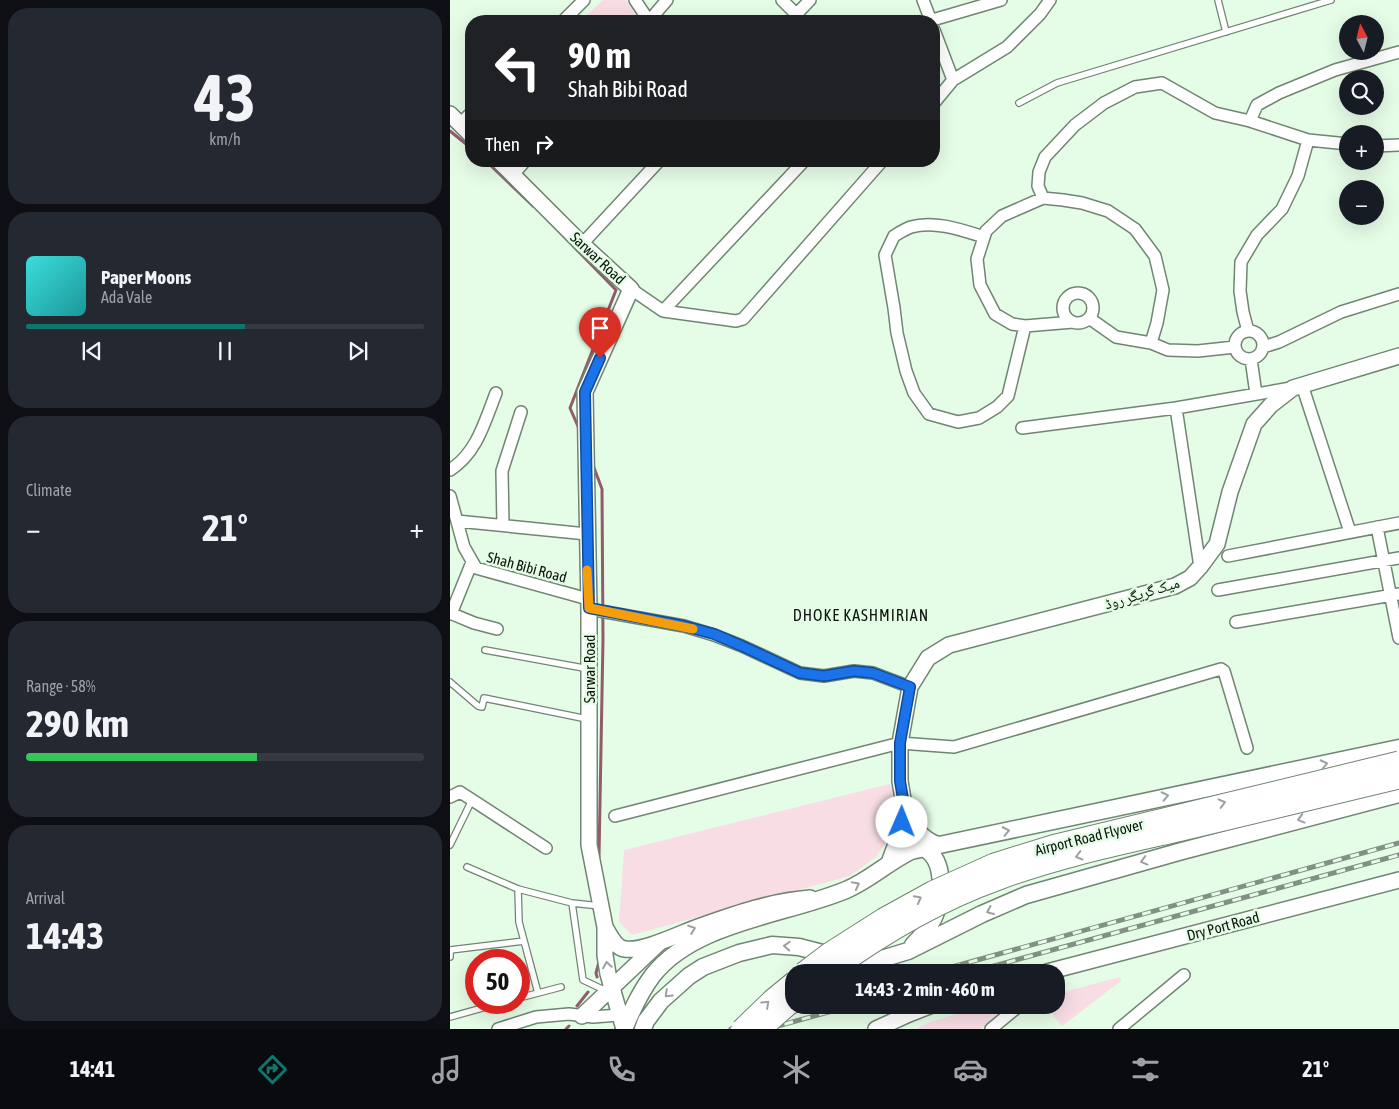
<!DOCTYPE html>
<meta charset="utf-8">
<style>
:root{--surface:#171b24;--page:#242831;--text:#f1f3f6;--muted:#9ea1a6;--line:#363941;--accent:#0f766e}
body{margin:0;font-family:"Asap Condensed","Noto Naskh Arabic",sans-serif;background:var(--page);color:var(--text);height:100vh;display:flex;flex-direction:column;font-size:19px;white-space:nowrap}
*{box-sizing:border-box;margin:0}
p{font-size:16px;color:var(--muted)}
.icon{flex:none;width:28px;height:28px;fill:none;stroke:currentColor;stroke-width:2;stroke-linecap:round;stroke-linejoin:round}
.map{position:relative;flex:1;overflow:hidden}
.details{display:flex;flex-direction:column;gap:8px;padding:8px;background:#0d0f14;width:450px}
.details>*{flex:none}
.top-card{position:absolute;left:15px;top:15px;width:475px;height:152px;border-radius:20px;box-shadow:0 5px 20px #0002;background:#202124;color:#fff;overflow:hidden}
.needle{width:32px;rotate:353deg}
.fabs{position:absolute;left:889px;top:15px;display:grid;gap:10px}
.fabs a{display:grid;place-items:center;width:45px;height:45px;border-radius:50%;background:var(--surface);box-shadow:0 5px 20px #0002;font-size:25px}
.speed{position:absolute;left:15px;top:949px;display:flex;gap:10px;font-size:25px;font-weight:700;text-align:center}
.speed>*{display:grid;place-content:center;width:65px;height:65px;border-radius:50%;background:var(--surface);box-shadow:0 5px 20px #0002;line-height:1}
.speed .limit{border:8px solid #d22;background:#fff;color:#111}
.pin{position:absolute;display:grid;place-items:center;width:42px;height:42px;color:#fff;margin:-51px -21px;border-radius:50% 50% 50% 0;rotate:-45deg;box-shadow:0 0 5px #0007}
.pin .icon{rotate:45deg}
.me{position:absolute;width:55px;margin:-28px;rotate:1deg;stroke-linejoin:round;filter:drop-shadow(0 0 4px #0008)}
.turn{display:flex;align-items:center;gap:18px;height:105px;padding:0 20px;font-size:22px}
.turn .icon{width:65px;height:65px;stroke-width:2.5}
.turn b{display:block;font-size:35px;line-height:42px}
.then{display:flex;align-items:center;height:48px;padding:0 20px;background:#0003;gap:10px;font-size:19px}
.big{font-size:38px;font-weight:700;line-height:1.1}
.details .widget{flex:1;display:flex;flex-direction:column;justify-content:center;gap:8px;min-width:0;padding:0 18px;border-radius:20px;background:var(--page)}
.details .dial{align-items:center;gap:0}
.dial b{font-size:65px;line-height:1}
.song{display:flex;align-items:center;gap:15px}
.cover{width:60px;height:60px;border-radius:8px;background:linear-gradient(135deg,hsl(180 70% 55%),hsl(180 70% 35%))}
.played{height:5px;border-radius:2px;background:linear-gradient(90deg,var(--accent) 55%,var(--line) 55%)}
.keys{display:flex;justify-content:space-around;direction:ltr}
.heat{display:flex;justify-content:space-between;align-items:center;font-size:28px;direction:ltr}
.charge{height:8px;border-radius:4px;background:linear-gradient(90deg,#34c759 58%,var(--line) 0)}
.trip{position:absolute;left:335px;top:964px;width:280px;height:50px;border-radius:20px;background:var(--surface);box-shadow:0 5px 20px #0002;font-weight:700;line-height:50px;text-align:center}
.dock{display:flex;height:80px;justify-content:space-around;align-items:center;background:#090b0e;color:var(--muted)}
.dock .icon{width:35px;height:35px}
.dock .current{color:var(--accent)}
.dock b{font-size:22px;color:var(--text)}
main{display:flex;flex:1;min-height:0}
.map>svg:first-child{display:block}
</style>
<main>
<section class="details">
<div class="widget dial"><b>43</b><p>km/h</p></div>
<div class="widget">
<div class="song"><i class="cover"></i><div><b>Paper Moons</b><p>Ada Vale</p></div></div>
<div class="played"></div>
<div class="keys"><svg class="icon" aria-label="previous" viewBox="0 0 24 24"><path d="M18 5L8 12l10 7zM5 5v14"/></svg><svg class="icon" aria-label="pause" viewBox="0 0 24 24"><path d="M8 5v14M16 5v14"/></svg><svg class="icon" aria-label="next" viewBox="0 0 24 24"><path d="M6 5l10 7-10 7zM19 5v14"/></svg></div>
</div>
<div class="widget"><p>Climate</p>
<div class="heat"><a>−</a><b class="big">21°</b><a>+</a></div>
</div>
<div class="widget"><p>Range · 58%</p><b class="big">290 km</b><div class="charge"></div></div>
<div class="widget"><p>Arrival</p><b class="big">14:43</b></div>
</section>
<div class="map">
<svg width="949" height="1029" viewBox="0 0 949 1029">
<rect width="100%" height="100%" fill="#e5fce7"/>
<path fill="#f8dee4" d="M153 0H176L189 21H131Z
M440 784 445 794 443 832 426 857 400 876 182 935 169 922 174 850Z
M670 977 671 981 612 1026 594 1005H606V994Z
M536 1005H559L530 1029H466L480 1022Z"/>
<g fill="none" stroke-linecap="round" stroke-linejoin="round">
<path stroke="#915c6a" stroke-width="3" d="M0 131 21 148
M36 161 83 206
M93 215 166 290 120 408 130 431
M143 465 152 489 153 639 149 857
M147 977 146 973 149 962
M127 1006 138 992
M116 1029 119 1026"/>
<defs>
<path id="service" d="M768 0 776 32
M569 103 607 83 881 0
M35 650 139 669
M0 682 28 706 32 707 34 698 137 719
M0 845 22 800
M17 867 68 889 122 903 150 906
M68 889 69 922 88 993
M122 903 133 980 152 989H156
M0 957V950L74 941
M69 998 111 987
M0 1017 54 1002"/>
<path id="minor" d="M185 0 199 21
M332 0 346 14
M473 0 481 21
M113 21 134 0
M199 21 217 0
M340 21 360 0
M479 21 551 0
M484 30 503 80
M484 103 503 80 557 47 590 14 600 0
M800 121 807 105 829 93 885 70 949 52
M10 124 21 113
M925 146 949 145
M63 175 75 161
M593 198 588 186 589 172 595 157 625 125 654 103 685 87 712 83 765 113 800 121 858 140 898 144
M534 237C512 230 484 220 461 227 455 229 449 233 444 236L435 255 444 308 447 333 456 371 464 393 479 414 508 422 529 418 547 407 558 396 575 326
M132 244 209 161
M181 289 213 311 286 321 293 319 432 161
M613 308a15 15 0 1 1 30 0a15 15 0 1 1-30 0Z
M213 311 354 161
M639 318 666 337 701 343 718 350 748 351 785 347
M623 322 575 326 562 324 545 314 530 285 527 259 536 231 552 216 593 198 613 200 632 203 658 211 685 229 705 256 713 290 707 323 701 343
M798 331 793 312 790 291 791 262 807 235 832 209 848 176 858 140
M785 345a14 14 0 1 1 28 0a14 14 0 1 1-28 0Z
M813 347 829 342 891 312 949 294
M801 359 806 394
M852 385 900 532
M726 408 750 567
M572 428 726 408 841 388
M0 470C27 453 35 421 46 393
M0 496 14 547 26 568 138 599
M7 521 137 534
M53 525 52 471 71 412
M927 527 949 638
M778 556 949 523
M768 590 949 558
M139 609 234 626 264 635 292 646 350 673 374 676 404 671 423 673 460 687
M0 613 24 623 47 629
M1 614 22 562
M786 622 949 594
M0 797 10 792 96 848
M165 816 450 743 504 747 771 669 774 671 797 748
M48 1029 86 1017 119 1014 143 1017 169 1015
M541 1029 570 1005
M669 1029 734 975"/>
<path id="tertiary" d="M0 114 21 135
M49 161 132 244 181 289 135 392 139 609V845L155 927V955L158 974 174 1029
M455 811 450 781V743L460 687 478 658 499 645 725 586 740 578 750 567 767 544 780 492 804 424 821 405 843 388 949 356
M155 927C160 935 165 948 175 949 193 952 231 933 248 927 285 914 321 901 360 898
M597 972 949 880
M132 1016 209 943
M426 1029 459 1014 482 1005"/>
<path id="secondary" d="M455 811C463 826 471 840 488 845
M439 864 448 840 455 811
M463 945C470 938 477 930 482 921 493 902 497 858 473 848
M174 1029C182 1010 190 992 203 975 245 922 336 915 396 890 420 880 438 862 461 851L949 748
M193 1029 196 1021 211 1001 239 976 253 967 289 953 322 945 349 947 388 957 413 961 435 958 458 951 532 914 576 895 732 851 949 794"/>
</defs>
<use href="#service" stroke="#708572" stroke-width="8"/>
<use href="#minor" stroke="#708572" stroke-width="14"/>
<use href="#tertiary" stroke="#708572" stroke-width="18"/>
<use href="#secondary" stroke="#708572" stroke-width="19"/>
<use href="#service" stroke="#fff" stroke-width="5.5"/>
<use href="#minor" stroke="#fff" stroke-width="11"/>
<use href="#tertiary" stroke="#fff" stroke-width="15"/>
<use href="#secondary" stroke="#fff" stroke-width="16"/>
<defs>
<path id="rail" d="M484 972 949 843
M522 972 949 855
M281 1029 367 1005
M317 1029 404 1005"/>
</defs>
<use href="#rail" stroke="#819183" stroke-width="5"/>
<use href="#rail" stroke="#e5fce7" stroke-width="3" stroke-dasharray="9" stroke-linecap="butt"/>
<defs>
<path id="primary-bridge" d="M353 972 378 953 433 918 482 891 544 863 602 845 949 761
M381 972C432 935 490 901 549 880 608 858 671 845 732 831 804 814 877 796 949 779
M291 1029 322 999 344 981
M312 1029 344 1001"/>
</defs>
<use href="#primary-bridge" stroke="#708572" stroke-width="21" stroke-linecap="butt"/>
<use href="#primary-bridge" stroke="#fff" stroke-width="19"/>
</g>
<defs><path id="oneway-chevron" d="M-2-3.5L2.5 0L-2 3.5" fill="none" stroke-width="1.6" stroke-linecap="round" stroke-linejoin="round" transform="scale(1.25)"/></defs>
<g stroke="#9da19e">
<use href="#oneway-chevron" transform="translate(874 764) rotate(-12)"/>
<use href="#oneway-chevron" transform="translate(715 796) rotate(-12)"/>
<use href="#oneway-chevron" transform="translate(772 803) rotate(-14)"/>
<use href="#oneway-chevron" transform="translate(851 819) rotate(165)"/>
<use href="#oneway-chevron" transform="translate(556 831) rotate(-12)"/>
<use href="#oneway-chevron" transform="translate(629 856) rotate(166)"/>
<use href="#oneway-chevron" transform="translate(694 861) rotate(165)"/>
<use href="#oneway-chevron" transform="translate(406 885) rotate(-28)"/>
<use href="#oneway-chevron" transform="translate(468 899) rotate(-28)"/>
<use href="#oneway-chevron" transform="translate(540 911) rotate(156)"/>
<use href="#oneway-chevron" transform="translate(242 929) rotate(-21)"/>
<use href="#oneway-chevron" transform="translate(337 946) rotate(-177)"/>
<use href="#oneway-chevron" transform="translate(157 965) rotate(-99)"/>
<use href="#oneway-chevron" transform="translate(218 994) rotate(136)"/>
<use href="#oneway-chevron" transform="translate(316 1004) rotate(-43)"/>
</g>
<g fill="none" stroke-linecap="round" stroke-linejoin="round">
<defs>
<path id="route" d="M150 358 135 392 139 608 234 626 264 634 292 646 350 673 374 676 404 671 423 673 460 687 450 743V781L455 811 452 822"/>
</defs>
<use href="#route" stroke="#114b97" stroke-width="12"/>
<use href="#route" stroke="#1a73e8" stroke-width="9"/>
<path stroke="#f59e0b" stroke-width="9" d="M137 570 139 608 243 629"/>
</g>
<g text-anchor="middle" dominant-baseline="central" stroke-width="5" stroke-linejoin="round" paint-order="stroke">
<g font-size="15" fill="#0b130c" stroke="#e5fce7">
<text transform="translate(148 258) rotate(43)">Sarwar Road</text>
<text transform="translate(77 567) rotate(15)">Shah Bibi Road</text>
<text transform="translate(692 593) rotate(-17)">میک گریگر روڈ</text>
<text transform="translate(139 669) rotate(-90)">Sarwar Road</text>
<text transform="translate(639 837) rotate(-14)">Airport Road Flyover</text>
<text transform="translate(773 926) rotate(-15)">Dry Port Road</text>
</g>
<g font-size="16" letter-spacing="1" fill="#0b130c" stroke="#e5fce7">
<text x="411" y="615">DHOKE KASHMIRIAN</text>
</g>
</g>
</svg>
<div class="fabs">
<a><svg class="needle" viewBox="-14 -14 28 28"><path d="M0-13l5 13h-10z" fill="#e53935"/><path d="M0 13l5-13h-10z" fill="#9ea1a6"/></svg></a>
<a><svg class="icon" aria-label="search" viewBox="0 0 24 24"><circle cx="10" cy="10" r="6"/><path d="M15 15l6 6"/></svg></a>
<a>+</a>
<a>−</a>
</div>
<div class="speed"><div class="limit">50</div></div>
<div class="pin" style="left:150px;top:358px;background:#d93025"><svg class="icon" aria-label="arrive" viewBox="0 0 24 24"><path d="M6 21V4h12l-3 4 3 4H6"/></svg></div>
<svg class="me" style="left:452px;top:822px" viewBox="-20 -20 40 40"><circle r="19" fill="#fff"/><path d="M0-13L10 11 0 6-10 11z" fill="#1a73e8"/></svg>
<div class="trip">14:43 · 2 min · 460 m</div>
<div class="top-card">
<div class="turn"><svg class="icon" aria-label="left" viewBox="0 0 24 24"><path d="M17 20v-9H6M10 6l-5 5 5 5"/></svg><div><b>90 m</b>Shah Bibi Road</div></div>
<div class="then">Then<svg class="icon" aria-label="right" viewBox="0 0 24 24"><path d="M7 20v-9h11M14 6l5 5-5 5"/></svg></div>
</div>
</div>
</main>
<nav class="dock">
<b>14:41</b>
<svg class="icon current" aria-label="directions" viewBox="0 0 24 24"><path d="M12 3l9 9-9 9-9-9zM9 14v-3h6M13 9l2 2-2 2"/></svg>
<svg class="icon" aria-label="music" viewBox="0 0 24 24"><path d="M9 18V5l10-2v13"/><circle cx="6" cy="18" r="3"/><circle cx="16" cy="16" r="3"/></svg>
<svg class="icon" aria-label="phone" viewBox="0 0 24 24"><path d="M5 4h4l2 5-3 2q2 4 5 5l2-3 5 2v4C11 20 4 13 5 4z"/></svg>
<svg class="icon" aria-label="climate" viewBox="0 0 24 24"><path d="M12 3v18M4 7l16 10M4 17L20 7"/></svg>
<svg class="icon" aria-label="car" viewBox="0 0 24 24"><path d="M5 17H2v-5l4-1 3-4h7l3 4 3 1v5h-3M9 17h6M6 11h13"/><circle cx="7" cy="17" r="2"/><circle cx="17" cy="17" r="2"/></svg>
<svg class="icon" aria-label="filters" viewBox="0 0 24 24"><path d="M4 7h16M4 17h16"/><circle cx="9" cy="7" r="2"/><circle cx="15" cy="17" r="2"/></svg>
<b>21°</b>
</nav>
